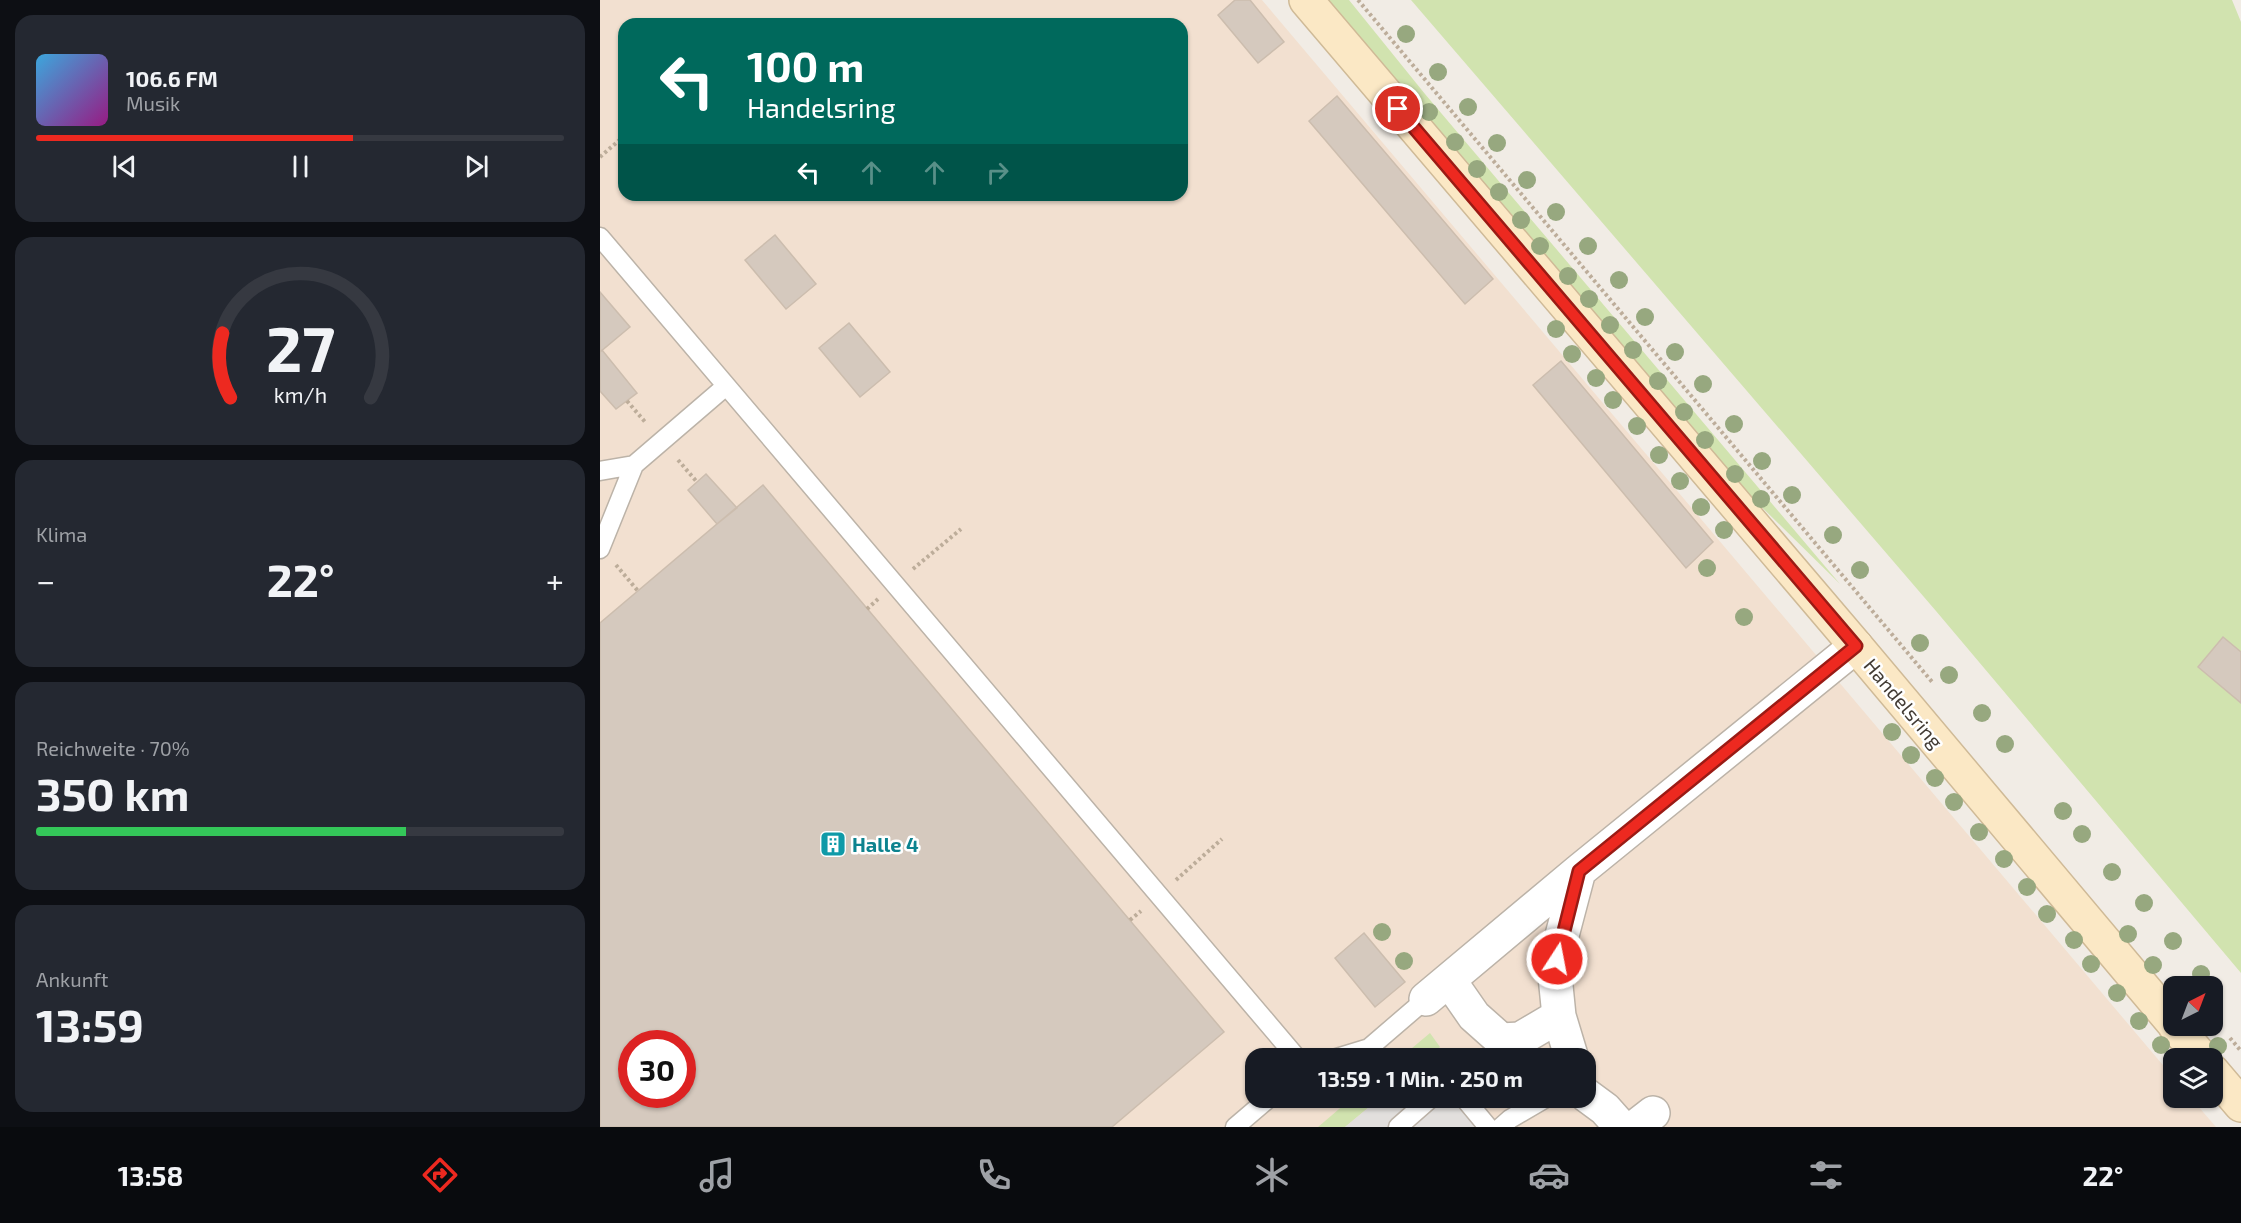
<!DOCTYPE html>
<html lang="de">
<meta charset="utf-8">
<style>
:root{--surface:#171b24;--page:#242831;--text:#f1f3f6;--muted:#9ea1a6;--line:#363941;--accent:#ed2920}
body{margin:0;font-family:"Exo 2",sans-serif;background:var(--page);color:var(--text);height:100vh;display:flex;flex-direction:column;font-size:22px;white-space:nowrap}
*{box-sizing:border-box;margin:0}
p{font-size:20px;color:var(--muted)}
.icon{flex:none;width:33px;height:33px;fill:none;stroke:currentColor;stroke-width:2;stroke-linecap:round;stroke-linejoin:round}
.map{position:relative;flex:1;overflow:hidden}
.side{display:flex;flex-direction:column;gap:15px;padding:15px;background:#0d0f14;width:600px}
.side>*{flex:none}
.top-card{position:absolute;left:18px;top:18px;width:570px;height:183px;border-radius:18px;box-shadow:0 2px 4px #0004;background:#00695c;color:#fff;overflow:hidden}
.needle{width:39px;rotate:42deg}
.fabs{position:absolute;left:1563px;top:976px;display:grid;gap:12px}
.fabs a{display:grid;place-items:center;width:60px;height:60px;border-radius:12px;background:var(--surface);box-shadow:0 2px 4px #0004;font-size:30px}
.speed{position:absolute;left:18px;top:1030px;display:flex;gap:12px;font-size:30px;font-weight:700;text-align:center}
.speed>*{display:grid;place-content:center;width:78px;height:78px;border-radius:50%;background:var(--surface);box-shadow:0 2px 4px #0004;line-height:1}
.speed .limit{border:9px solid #d22;background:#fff;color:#111}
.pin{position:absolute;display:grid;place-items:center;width:51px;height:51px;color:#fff;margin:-26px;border:3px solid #fff;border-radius:50%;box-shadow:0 2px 6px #0007}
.me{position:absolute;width:66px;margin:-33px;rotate:11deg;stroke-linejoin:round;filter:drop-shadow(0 0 4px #0008)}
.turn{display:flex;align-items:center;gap:21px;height:126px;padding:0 30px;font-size:27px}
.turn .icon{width:78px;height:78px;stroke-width:2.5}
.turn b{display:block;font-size:42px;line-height:51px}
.lanes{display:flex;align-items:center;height:57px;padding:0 30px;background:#0003;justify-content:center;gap:30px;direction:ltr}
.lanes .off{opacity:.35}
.big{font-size:45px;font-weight:700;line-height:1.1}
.side .widget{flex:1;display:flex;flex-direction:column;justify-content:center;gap:9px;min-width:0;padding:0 21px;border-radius:18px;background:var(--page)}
.side .dial{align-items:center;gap:0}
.dial svg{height:156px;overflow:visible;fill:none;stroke:var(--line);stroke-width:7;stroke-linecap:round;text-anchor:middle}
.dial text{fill:var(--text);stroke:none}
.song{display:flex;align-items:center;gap:18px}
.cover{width:72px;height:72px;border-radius:9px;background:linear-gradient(135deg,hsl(200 70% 55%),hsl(310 70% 35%))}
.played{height:6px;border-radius:3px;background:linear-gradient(90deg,var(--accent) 60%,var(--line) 60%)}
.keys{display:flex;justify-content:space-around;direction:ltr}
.heat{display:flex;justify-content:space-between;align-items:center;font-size:33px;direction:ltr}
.charge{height:9px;border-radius:4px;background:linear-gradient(90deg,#34c759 70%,var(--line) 0)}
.trip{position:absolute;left:645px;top:1048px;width:351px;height:60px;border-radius:18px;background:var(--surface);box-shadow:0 2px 4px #0004;font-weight:700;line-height:60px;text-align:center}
.dock{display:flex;height:96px;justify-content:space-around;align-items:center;background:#090b0e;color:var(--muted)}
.dock .icon{width:42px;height:42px}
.dock .selected{color:var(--accent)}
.dock b{font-size:27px;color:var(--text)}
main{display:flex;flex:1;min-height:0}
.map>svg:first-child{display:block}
</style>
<main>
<section class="side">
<div class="widget">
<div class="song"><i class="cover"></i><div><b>106.6 FM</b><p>Musik</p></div></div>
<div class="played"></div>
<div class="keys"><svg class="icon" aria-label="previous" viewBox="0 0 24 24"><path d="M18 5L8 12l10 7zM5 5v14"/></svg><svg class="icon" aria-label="pause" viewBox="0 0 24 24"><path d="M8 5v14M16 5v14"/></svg><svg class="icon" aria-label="next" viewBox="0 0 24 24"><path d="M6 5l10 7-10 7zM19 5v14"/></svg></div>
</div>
<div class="widget dial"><svg viewBox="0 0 100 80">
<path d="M14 69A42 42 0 1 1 86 69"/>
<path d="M14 69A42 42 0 0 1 10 36" stroke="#ed2920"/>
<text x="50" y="56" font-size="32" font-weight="700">27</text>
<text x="50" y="72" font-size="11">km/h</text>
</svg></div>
<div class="widget"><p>Klima</p>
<div class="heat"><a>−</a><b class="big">22°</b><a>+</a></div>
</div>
<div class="widget"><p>Reichweite · 70%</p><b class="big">350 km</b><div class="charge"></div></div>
<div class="widget"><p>Ankunft</p><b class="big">13:59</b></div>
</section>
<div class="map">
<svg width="1641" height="1127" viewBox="0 0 1641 1127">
<rect width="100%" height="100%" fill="#f1ece5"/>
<path fill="#f2e0d0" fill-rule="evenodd" d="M0 0H662L1573 1077 1574 1098H1591L1616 1127H0ZM24 24H582V195H24ZM32 1044H82V1095H32ZM656 1059H986V1098H656Z"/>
<path fill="#d1e3af" d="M728 0H749L825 94 1240 584 1129 475Z
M811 0H1632L1641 22V973L1336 611Z
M830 1033 840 1047 826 1059H799Z
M752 1098H780L745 1127H718Z"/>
<path fill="#e2dfdd" d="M780 1098H875L900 1127H745Z"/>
<path fill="#d5c9be" stroke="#ccbdae" stroke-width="1.5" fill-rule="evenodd" d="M635 0H650L684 42 658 63 618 15Z
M737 96 893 279 865 304 709 121Z
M175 235 216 284 186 309 145 260Z
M0 292 30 327 0 352Z
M249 323 290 372 260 397 219 348Z
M2 350 37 393 16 409 0 391V352Z
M961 361 1113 542 1086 568 933 385Z
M106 474 137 508 117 524 88 490Z
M163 485 624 1032 512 1127H0V623ZM32 1044H82V1095H32Z
M1623 637 1641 652V703L1598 667Z
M764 933 805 982 775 1007 735 958Z"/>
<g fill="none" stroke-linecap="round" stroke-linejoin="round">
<defs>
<path id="lane" d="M0 237 698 1059
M0 471 34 465
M0 549 34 465 126 386
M733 1059 769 1048 826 999
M864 1098 888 1127
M635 1127 669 1098
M798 1127 831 1098
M901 1127 910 1119 946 1098"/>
<path id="street" d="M849 980 874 1016 901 1040 920 1039 959 1016 955 976 960 943 979 871
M826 999 979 871 1256 646
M959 1016 972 1059
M986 1095 1005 1109 1021 1127
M1035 1127 1053 1113"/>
<path id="secondary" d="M706 0 1256 646 1574 1024
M1575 1026 1603 1059
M1612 1071 1641 1105"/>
</defs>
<use href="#lane" stroke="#bcb3a8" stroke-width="21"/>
<use href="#street" stroke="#bcb3a8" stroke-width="36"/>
<use href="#secondary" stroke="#cfba97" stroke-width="36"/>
<path stroke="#bdad9a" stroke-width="4" stroke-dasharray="3 3" stroke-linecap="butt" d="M758 0 1333 683
M0 157 24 136
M27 401 46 423
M78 460 97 482
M16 565 38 591
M313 569 361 529
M267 609 278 599
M576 880 622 839
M530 920 541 911
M1630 1038 1641 1051"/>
<use href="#lane" stroke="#fff" stroke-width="18"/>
<use href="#street" stroke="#fff" stroke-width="33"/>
<use href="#secondary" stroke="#fbe8c5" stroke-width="33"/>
</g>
<g fill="#97a87f">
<circle cx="806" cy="34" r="9"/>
<circle cx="838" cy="72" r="9"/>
<circle cx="868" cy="107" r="9"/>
<circle cx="829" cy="112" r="9"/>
<circle cx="855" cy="142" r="9"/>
<circle cx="897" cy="143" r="9"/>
<circle cx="877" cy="169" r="9"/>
<circle cx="927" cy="180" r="9"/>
<circle cx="899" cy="192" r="9"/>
<circle cx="956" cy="212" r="9"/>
<circle cx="921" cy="220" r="9"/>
<circle cx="940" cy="246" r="9"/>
<circle cx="988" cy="246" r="9"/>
<circle cx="968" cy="276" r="9"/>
<circle cx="1019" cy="280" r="9"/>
<circle cx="989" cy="299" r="9"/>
<circle cx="1045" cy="317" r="9"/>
<circle cx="1010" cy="325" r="9"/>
<circle cx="956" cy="329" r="9"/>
<circle cx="1033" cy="350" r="9"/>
<circle cx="1075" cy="352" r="9"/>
<circle cx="972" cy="354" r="9"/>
<circle cx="996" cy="378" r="9"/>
<circle cx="1058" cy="381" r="9"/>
<circle cx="1103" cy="384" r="9"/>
<circle cx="1013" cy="400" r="9"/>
<circle cx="1084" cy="412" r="9"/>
<circle cx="1134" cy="424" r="9"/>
<circle cx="1037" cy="426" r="9"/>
<circle cx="1105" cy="440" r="9"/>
<circle cx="1059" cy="455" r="9"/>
<circle cx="1162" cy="461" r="9"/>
<circle cx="1135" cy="474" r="9"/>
<circle cx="1080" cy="481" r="9"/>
<circle cx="1192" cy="495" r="9"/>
<circle cx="1161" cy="499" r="9"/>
<circle cx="1101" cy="507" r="9"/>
<circle cx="1124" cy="530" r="9"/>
<circle cx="1233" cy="535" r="9"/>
<circle cx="1107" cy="568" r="9"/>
<circle cx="1260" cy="570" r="9"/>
<circle cx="1144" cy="617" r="9"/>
<circle cx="1320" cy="643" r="9"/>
<circle cx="1349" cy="675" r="9"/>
<circle cx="1382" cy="713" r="9"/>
<circle cx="1292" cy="732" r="9"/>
<circle cx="1405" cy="744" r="9"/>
<circle cx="1311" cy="755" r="9"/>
<circle cx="1335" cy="778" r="9"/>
<circle cx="1354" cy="802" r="9"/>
<circle cx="1463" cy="811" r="9"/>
<circle cx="1379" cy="832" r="9"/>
<circle cx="1482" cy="834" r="9"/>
<circle cx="1404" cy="859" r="9"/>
<circle cx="1512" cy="872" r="9"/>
<circle cx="1427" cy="887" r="9"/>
<circle cx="1544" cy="903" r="9"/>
<circle cx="1447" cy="914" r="9"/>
<circle cx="782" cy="932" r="9"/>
<circle cx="1528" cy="934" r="9"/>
<circle cx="1474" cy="940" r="9"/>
<circle cx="1573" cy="941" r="9"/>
<circle cx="804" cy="961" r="9"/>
<circle cx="1491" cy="964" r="9"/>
<circle cx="1553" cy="965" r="9"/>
<circle cx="1601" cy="974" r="9"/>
<circle cx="1517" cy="993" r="9"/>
<circle cx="1539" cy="1021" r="9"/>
<circle cx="1561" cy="1045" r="9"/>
<circle cx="1618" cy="1046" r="9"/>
</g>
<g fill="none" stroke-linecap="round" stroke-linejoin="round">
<defs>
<path id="route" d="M798 109 1256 646 979 871 957 959"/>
</defs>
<use href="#route" stroke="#9a1b15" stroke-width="15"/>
<use href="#route" stroke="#ed2920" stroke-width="10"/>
</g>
<defs>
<symbol id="building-square" viewBox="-11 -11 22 22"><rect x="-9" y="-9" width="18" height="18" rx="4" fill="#0f9aa8" stroke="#fff"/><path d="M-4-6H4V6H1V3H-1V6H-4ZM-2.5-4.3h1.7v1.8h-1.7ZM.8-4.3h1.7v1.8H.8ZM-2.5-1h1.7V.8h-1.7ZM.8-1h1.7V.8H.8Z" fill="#fff"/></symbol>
</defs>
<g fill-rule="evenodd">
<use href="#building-square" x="218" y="829" width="30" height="30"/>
</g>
<g text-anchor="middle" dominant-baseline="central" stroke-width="5" stroke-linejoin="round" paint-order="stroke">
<g font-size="20" fill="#433c35" stroke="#fff">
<text transform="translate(1304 703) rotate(50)">Handelsring</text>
</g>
<g font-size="20" font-weight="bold" fill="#0d838f" stroke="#fff" text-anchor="start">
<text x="252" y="844">Halle 4</text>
</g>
</g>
</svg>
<div class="fabs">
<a><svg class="needle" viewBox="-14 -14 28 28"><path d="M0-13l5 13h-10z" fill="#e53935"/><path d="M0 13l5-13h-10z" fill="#9ea1a6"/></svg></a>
<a><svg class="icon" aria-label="layers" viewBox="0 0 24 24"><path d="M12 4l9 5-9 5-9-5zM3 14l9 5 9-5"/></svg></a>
</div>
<div class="speed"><div class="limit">30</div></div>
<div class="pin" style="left:798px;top:109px;background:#d93025"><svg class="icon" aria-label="arrive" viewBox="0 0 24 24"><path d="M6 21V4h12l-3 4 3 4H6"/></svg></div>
<svg class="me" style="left:957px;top:959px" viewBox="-20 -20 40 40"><circle r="17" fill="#ed2920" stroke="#fff" stroke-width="3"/><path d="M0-11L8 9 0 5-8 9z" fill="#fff"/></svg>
<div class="trip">13:59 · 1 Min. · 250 m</div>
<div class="top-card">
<div class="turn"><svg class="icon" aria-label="left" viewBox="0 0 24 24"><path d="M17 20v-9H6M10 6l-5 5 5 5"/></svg><div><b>100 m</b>Handelsring</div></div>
<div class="lanes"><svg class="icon" aria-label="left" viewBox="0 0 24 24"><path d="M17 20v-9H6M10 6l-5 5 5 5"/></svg><svg class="icon off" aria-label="ahead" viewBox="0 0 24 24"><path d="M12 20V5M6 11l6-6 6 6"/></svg><svg class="icon off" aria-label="ahead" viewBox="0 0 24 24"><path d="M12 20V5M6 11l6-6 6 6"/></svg><svg class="icon off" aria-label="right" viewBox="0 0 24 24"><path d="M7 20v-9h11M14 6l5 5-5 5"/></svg></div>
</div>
</div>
</main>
<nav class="dock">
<b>13:58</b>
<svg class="icon selected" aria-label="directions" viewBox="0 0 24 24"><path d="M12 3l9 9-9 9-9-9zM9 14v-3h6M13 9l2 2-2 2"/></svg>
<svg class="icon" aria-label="music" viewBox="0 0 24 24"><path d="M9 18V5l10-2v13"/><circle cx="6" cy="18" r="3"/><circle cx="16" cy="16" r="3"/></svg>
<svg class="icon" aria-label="phone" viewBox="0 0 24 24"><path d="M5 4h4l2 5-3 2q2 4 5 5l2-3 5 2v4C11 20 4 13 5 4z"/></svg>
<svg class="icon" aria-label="climate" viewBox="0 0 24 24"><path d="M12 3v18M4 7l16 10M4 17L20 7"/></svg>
<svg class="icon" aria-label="car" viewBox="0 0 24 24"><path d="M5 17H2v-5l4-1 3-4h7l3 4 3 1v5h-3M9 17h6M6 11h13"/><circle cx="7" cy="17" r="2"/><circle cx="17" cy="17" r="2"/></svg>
<svg class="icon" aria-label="filters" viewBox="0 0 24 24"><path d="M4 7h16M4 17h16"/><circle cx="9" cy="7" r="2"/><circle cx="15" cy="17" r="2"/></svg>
<b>22°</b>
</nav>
